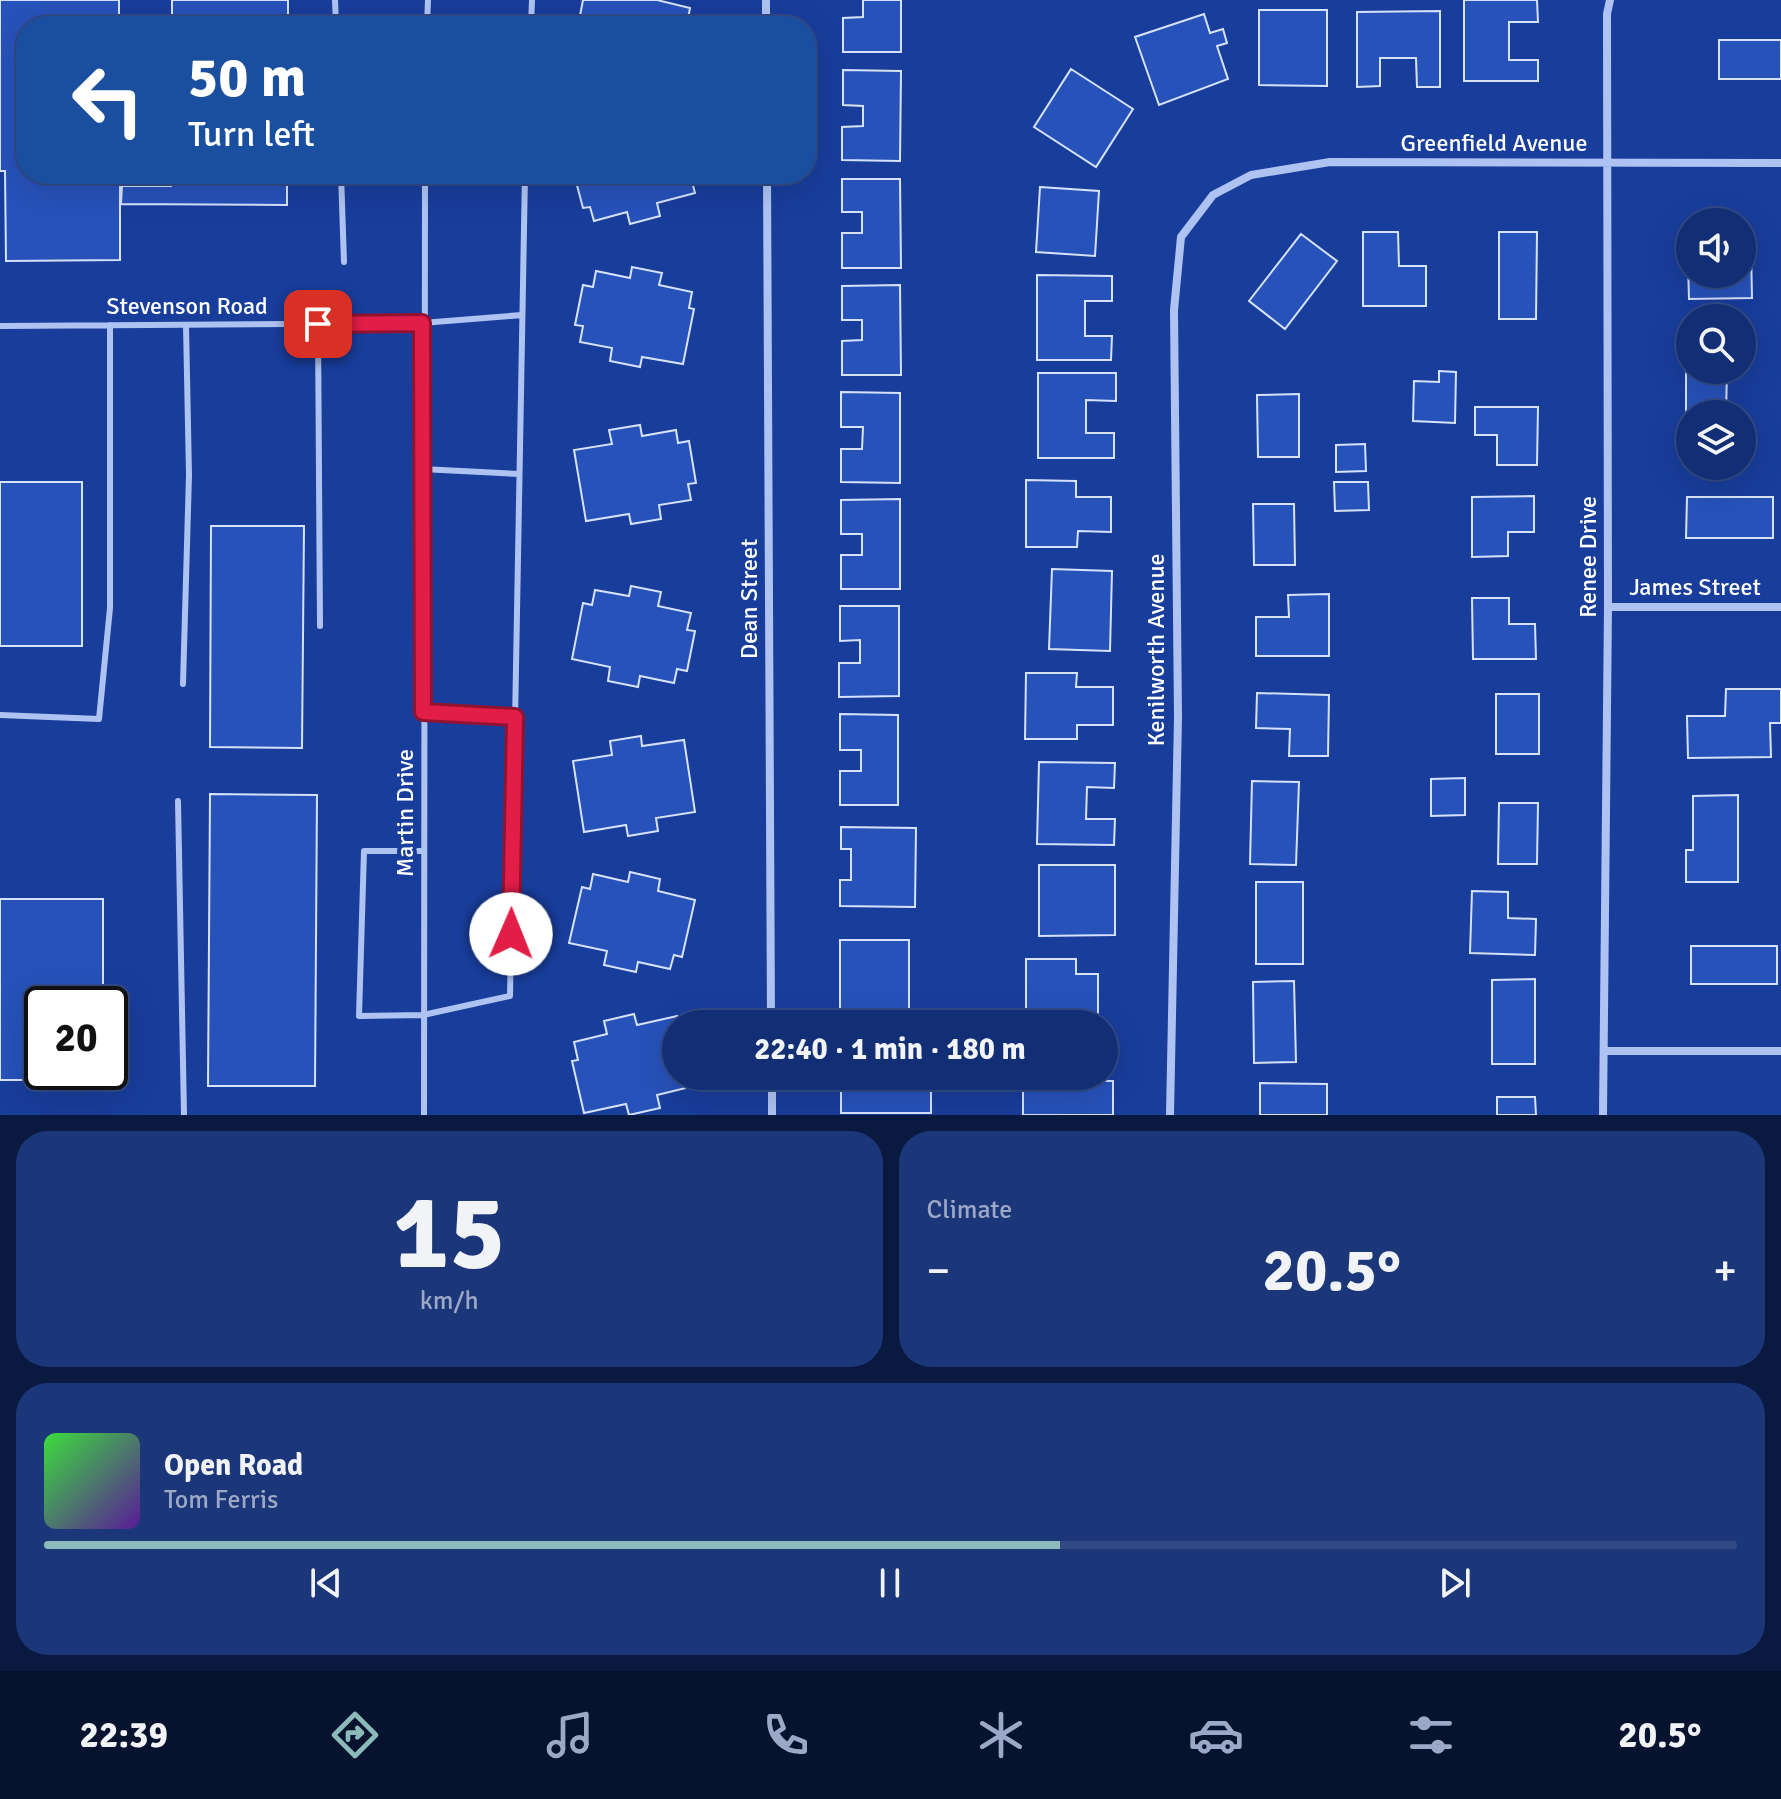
<!DOCTYPE html>
<meta charset="utf-8">
<style>
:root{--surface:#122e74;--page:#1b3679;--text:#f1f3f6;--muted:#9ca8c5;--line:#314a86;--accent:#8bbbb9}
body{margin:0;font-family:Signika,sans-serif;background:var(--page);color:var(--text);height:100vh;display:flex;flex-direction:column;font-size:30px;white-space:nowrap}
*{box-sizing:border-box;margin:0}
p{font-size:26px;color:var(--muted)}
.icon{flex:none;width:44px;height:44px;fill:none;stroke:currentColor;stroke-width:2;stroke-linecap:round;stroke-linejoin:round}
.map{position:relative;height:1115px;overflow:hidden}
.panel{display:flex;flex-direction:column;gap:16px;padding:16px;background:#0a1940;flex:1}
.panel>*{flex:none}
.banner{position:absolute;left:16px;top:16px;width:800px;height:168px;border-radius:32px;box-shadow:0 8px 32px #0002,0 0 0 2px var(--line);background:#1a4fa0;color:#fff;overflow:hidden}
.buttons{position:absolute;left:1676px;top:208px;display:grid;gap:16px}
.buttons a{display:grid;place-items:center;width:80px;height:80px;border-radius:50%;background:var(--surface);box-shadow:0 8px 32px #0002,0 0 0 2px var(--line);font-size:40px}
.speed{position:absolute;left:24px;top:986px;display:flex;gap:16px;font-size:40px;font-weight:700;text-align:center}
.speed>*{display:grid;place-content:center;width:104px;height:104px;border-radius:50%;background:var(--surface);box-shadow:0 8px 32px #0002,0 0 0 2px var(--line);line-height:1}
.speed .limit{border:4px solid #111;border-radius:12px;background:#fff;color:#111}
.pin{position:absolute;display:grid;place-items:center;width:68px;height:68px;color:#fff;margin:-34px;border-radius:16px;box-shadow:0 4px 12px #0006}
.me{position:absolute;width:88px;margin:-44px;rotate:1deg;stroke-linejoin:round;filter:drop-shadow(0 0 6px #0008)}
.turn{display:flex;align-items:center;gap:28px;height:168px;padding:0 40px;font-size:36px}
.turn .icon{width:104px;height:104px;stroke-width:2.5}
.turn b{display:block;font-size:56px;line-height:68px}
.big{font-size:60px;font-weight:700;line-height:1.1}
.panel .widget{flex:1;display:flex;flex-direction:column;justify-content:center;gap:12px;min-width:0;padding:0 28px;border-radius:32px;background:var(--page)}
.panel .dial{align-items:center;gap:0}
.dial b{font-size:104px;line-height:1}
.song{display:flex;align-items:center;gap:24px}
.cover{width:96px;height:96px;border-radius:12px;background:linear-gradient(135deg,hsl(120 70% 55%),hsl(270 70% 35%))}
.played{height:8px;border-radius:4px;background:linear-gradient(90deg,var(--accent) 60%,var(--line) 60%)}
.keys{display:flex;justify-content:space-around;direction:ltr}
.heat{display:flex;justify-content:space-between;align-items:center;font-size:44px;direction:ltr}
.panel .tiles{flex:1;display:grid;gap:16px;grid-template-columns:1fr 1fr}
.widget:last-child{grid-column:span 2}
.trip{position:absolute;left:662px;top:1010px;width:456px;height:80px;border-radius:40px;background:var(--surface);box-shadow:0 8px 32px #0002,0 0 0 2px var(--line);font-weight:700;line-height:80px;text-align:center}
.dock{display:flex;height:128px;justify-content:space-around;align-items:center;background:#07122e;color:var(--muted)}
.dock .icon{width:56px;height:56px}
.dock .current{color:var(--accent)}
.dock b{font-size:36px;color:var(--text)}
.map>svg:first-child{display:block}
</style>
<div class="map">
<svg width="1781" height="1115" viewBox="0 0 1781 1115">
<rect width="100%" height="100%" fill="#183d9b"/>
<path fill="#2752ba" stroke="#d6e2fc" stroke-width="2" d="M0 0H119V26H26V174H120V260L6 261 5 171H0Z
M172 0H288V26H172Z
M583 0H657L690 8 687 24 695 26H578Z
M863 0H901V52H843V18L863 17Z
M1464 0H1537L1538 22H1509V60H1538V81H1464Z
M1259 10H1327V86L1259 85Z
M1440 11V87H1417L1416 58H1380V86L1357 87V12Z
M1204 14 1210 33 1223 29 1227 43 1217 46 1228 79 1159 105 1135 37Z
M1719 40H1781V79H1719Z
M1071 69 1133 109 1096 167 1034 127Z
M843 70 901 71 900 161 842 160V127L863 126V106L843 105Z
M171 174H287V205L121 204 122 186H171Z
M574 174H690L695 193 657 203 660 216 630 224 627 212 594 221 590 207 583 208Z
M842 179H900L901 268H842V233H862V212H842Z
M1040 187 1099 191 1095 256 1036 252Z
M1363 232H1398L1399 266H1426V306H1363Z
M1499 232H1537L1536 319H1499Z
M1301 234 1337 261 1285 329 1249 301Z
M1742 248H1751L1752 298 1689 299 1688 264 1690 274H1742Z
M632 267 662 273 659 285 692 292 689 308 694 309 683 364 642 357 640 367 610 361 612 348 580 342 583 326 575 325 583 285 593 287 596 271 630 278Z
M1037 275 1112 276V301H1085V336H1112L1111 360H1037Z
M900 285 901 375H842V341L862 340V320H842V286Z
M1686 340 1690 341V370H1727L1726 414H1690V429H1686Z
M1439 371 1456 372 1455 423 1413 421 1414 381 1439 382Z
M1038 373H1116V401L1086 400V433H1114V458H1038Z
M841 392 900 393V483L841 482V449H862L863 427H841Z
M1299 394V457H1258L1257 395Z
M1475 407H1538L1537 465H1497V435H1475Z
M640 425 642 436 676 430 678 443 689 441 696 483 688 484 691 500 659 505 661 519 631 524 629 514 586 521 574 450 612 444 609 430Z
M1365 444 1366 471 1336 472V445Z
M1026 480 1076 481V497H1111V532L1078 531 1077 547H1026Z
M0 482H82V646H0Z
M1334 482H1368L1369 510 1335 511Z
M1534 496V532H1508V556L1472 557V497Z
M1687 497H1773V538H1686Z
M900 499V589H841V555H862V534H841V500Z
M1253 504H1294L1295 565H1254Z
M211 526H304L302 748 210 747Z
M1052 569 1112 571 1110 651 1049 649Z
M631 586 661 592 658 606 691 613 687 630 695 631 687 671 677 669 674 683 640 676 638 687 608 681 610 667 572 659 583 603 592 605 595 590 629 596Z
M1329 594V656H1256V617H1289L1288 595Z
M1472 598H1509V624H1535L1536 659H1473Z
M840 606H899V696L839 697V663H860V640L840 641Z
M1026 673H1077L1076 687H1113V725H1077V739H1025Z
M1726 689H1781V723H1770L1771 757 1688 758 1687 716H1725Z
M1257 693 1329 695 1328 756H1289L1290 729 1256 728Z
M1496 694H1539V754H1496Z
M840 714 898 715V805H840V771H861V750H840Z
M641 736 642 746 684 740 695 812 656 818 658 831 628 836 626 825 584 832 573 761 612 755 610 741Z
M1039 762 1115 763 1114 788 1087 787 1086 819H1115L1114 845 1037 844Z
M1465 778V815L1431 816V779Z
M1252 781 1299 782 1296 865 1250 864Z
M210 794 317 795 315 1086H208Z
M1738 795V882H1686V850H1693V796Z
M1499 803H1538L1537 864H1498Z
M841 827 916 828 915 907 840 906V880H851V849H841Z
M1039 865H1115V935L1039 936Z
M630 872 660 879 658 891 695 900 682 957 674 955 670 969 638 962 636 972 604 965 607 951 569 943 582 887 590 889 593 874 628 882Z
M1256 882H1303V964H1256Z
M1472 891 1508 892V918L1536 919 1535 955 1470 953Z
M0 899H103V1004H42V1072H103V1080H0Z
M840 940H909V1011H840Z
M1691 946H1777V984H1691Z
M1026 959H1076V974H1098V1024H1026Z
M1535 979V1064H1492V980Z
M1294 981 1296 1062 1254 1063 1253 982Z
M634 1014 637 1025 677 1016 676 1076H691L694 1086 657 1095 660 1108 629 1115 626 1104 584 1113 572 1061 578 1060 574 1042 607 1034 604 1021Z
M841 1076H931V1113H841Z
M1023 1081H1113V1115H1023Z
M1260 1083 1327 1084V1115H1260Z
M1497 1097H1535L1536 1115H1497Z"/>
<g fill="none" stroke-linecap="round" stroke-linejoin="round">
<path stroke="#afc3f2" stroke-width="6" d="M335 0 336 26
M427 26 428 0
M531 26 532 0
M341 174 344 262
M509 174 525 175
M318 324 320 626
M0 326 422 323 522 315
M422 469 519 474
M183 684 189 475 186 325
M423 712 515 717
M0 715 99 719 110 608V325
M178 801 184 1115
M423 851H364L359 1016 423 1015 510 996 525 174
M424 1115 425 174"/>
<path stroke="#afc3f2" stroke-width="8" d="M766 0V26
M767 174 771 1024
M1608 607H1781
M1604 1051H1781
M772 1076V1115
M1170 1115 1178 717 1174 310 1181 237 1213 195 1251 175 1330 162 1781 163
M1603 1115 1608 607 1607 14 1610 0"/>
</g>
<g fill="none" stroke-linecap="round" stroke-linejoin="round">
<defs>
<path id="route" d="M318 324 422 323 423 712 515 717 511 934"/>
</defs>
<use href="#route" stroke="#92132f" stroke-width="20"/>
<use href="#route" stroke="#e11d48" stroke-width="14"/>
</g>
<g text-anchor="middle" dominant-baseline="central" stroke-width="8" stroke-linejoin="round" paint-order="stroke">
<g font-size="24" fill="#fff" stroke="#183d9b">
<text x="1494" y="143">Greenfield Avenue</text>
<text x="187" y="306">Stevenson Road</text>
<text transform="translate(1588 557) rotate(-90)">Renee Drive</text>
<text x="1695" y="587">James Street</text>
<text transform="translate(749 599) rotate(-90)">Dean Street</text>
<text transform="translate(1156 650) rotate(-90)">Kenilworth Avenue</text>
<text transform="translate(405 813) rotate(-90)">Martin Drive</text>
</g>
</g>
</svg>
<div class="buttons">
<a><svg class="icon" aria-label="sound" viewBox="0 0 24 24"><path d="M4 9h4l5-4v14l-5-4H4zM17 9q2 3 0 6"/></svg></a>
<a><svg class="icon" aria-label="search" viewBox="0 0 24 24"><circle cx="10" cy="10" r="6"/><path d="M15 15l6 6"/></svg></a>
<a><svg class="icon" aria-label="layers" viewBox="0 0 24 24"><path d="M12 4l9 5-9 5-9-5zM3 14l9 5 9-5"/></svg></a>
</div>
<div class="speed"><div class="limit">20</div></div>
<div class="pin" style="left:318px;top:324px;background:#d93025"><svg class="icon" aria-label="arrive" viewBox="0 0 24 24"><path d="M6 21V4h12l-3 4 3 4H6"/></svg></div>
<svg class="me" style="left:511px;top:934px" viewBox="-20 -20 40 40"><circle r="19" fill="#fff"/><path d="M0-13L10 11 0 6-10 11z" fill="#e11d48"/></svg>
<div class="trip">22:40 · 1 min · 180 m</div>
<div class="banner">
<div class="turn"><svg class="icon" aria-label="left" viewBox="0 0 24 24"><path d="M17 20v-9H6M10 6l-5 5 5 5"/></svg><div><b>50 m</b>Turn left</div></div>
</div>
</div>
<section class="panel">
<div class="tiles">
<div class="widget dial"><b>15</b><p>km/h</p></div>
<div class="widget"><p>Climate</p>
<div class="heat"><a>−</a><b class="big">20.5°</b><a>+</a></div>
</div>
<div class="widget">
<div class="song"><i class="cover"></i><div><b>Open Road</b><p>Tom Ferris</p></div></div>
<div class="played"></div>
<div class="keys"><svg class="icon" aria-label="previous" viewBox="0 0 24 24"><path d="M18 5L8 12l10 7zM5 5v14"/></svg><svg class="icon" aria-label="pause" viewBox="0 0 24 24"><path d="M8 5v14M16 5v14"/></svg><svg class="icon" aria-label="next" viewBox="0 0 24 24"><path d="M6 5l10 7-10 7zM19 5v14"/></svg></div>
</div>
</div>
</section>
<nav class="dock">
<b>22:39</b>
<svg class="icon current" aria-label="directions" viewBox="0 0 24 24"><path d="M12 3l9 9-9 9-9-9zM9 14v-3h6M13 9l2 2-2 2"/></svg>
<svg class="icon" aria-label="music" viewBox="0 0 24 24"><path d="M9 18V5l10-2v13"/><circle cx="6" cy="18" r="3"/><circle cx="16" cy="16" r="3"/></svg>
<svg class="icon" aria-label="phone" viewBox="0 0 24 24"><path d="M5 4h4l2 5-3 2q2 4 5 5l2-3 5 2v4C11 20 4 13 5 4z"/></svg>
<svg class="icon" aria-label="climate" viewBox="0 0 24 24"><path d="M12 3v18M4 7l16 10M4 17L20 7"/></svg>
<svg class="icon" aria-label="car" viewBox="0 0 24 24"><path d="M5 17H2v-5l4-1 3-4h7l3 4 3 1v5h-3M9 17h6M6 11h13"/><circle cx="7" cy="17" r="2"/><circle cx="17" cy="17" r="2"/></svg>
<svg class="icon" aria-label="filters" viewBox="0 0 24 24"><path d="M4 7h16M4 17h16"/><circle cx="9" cy="7" r="2"/><circle cx="15" cy="17" r="2"/></svg>
<b>20.5°</b>
</nav>
